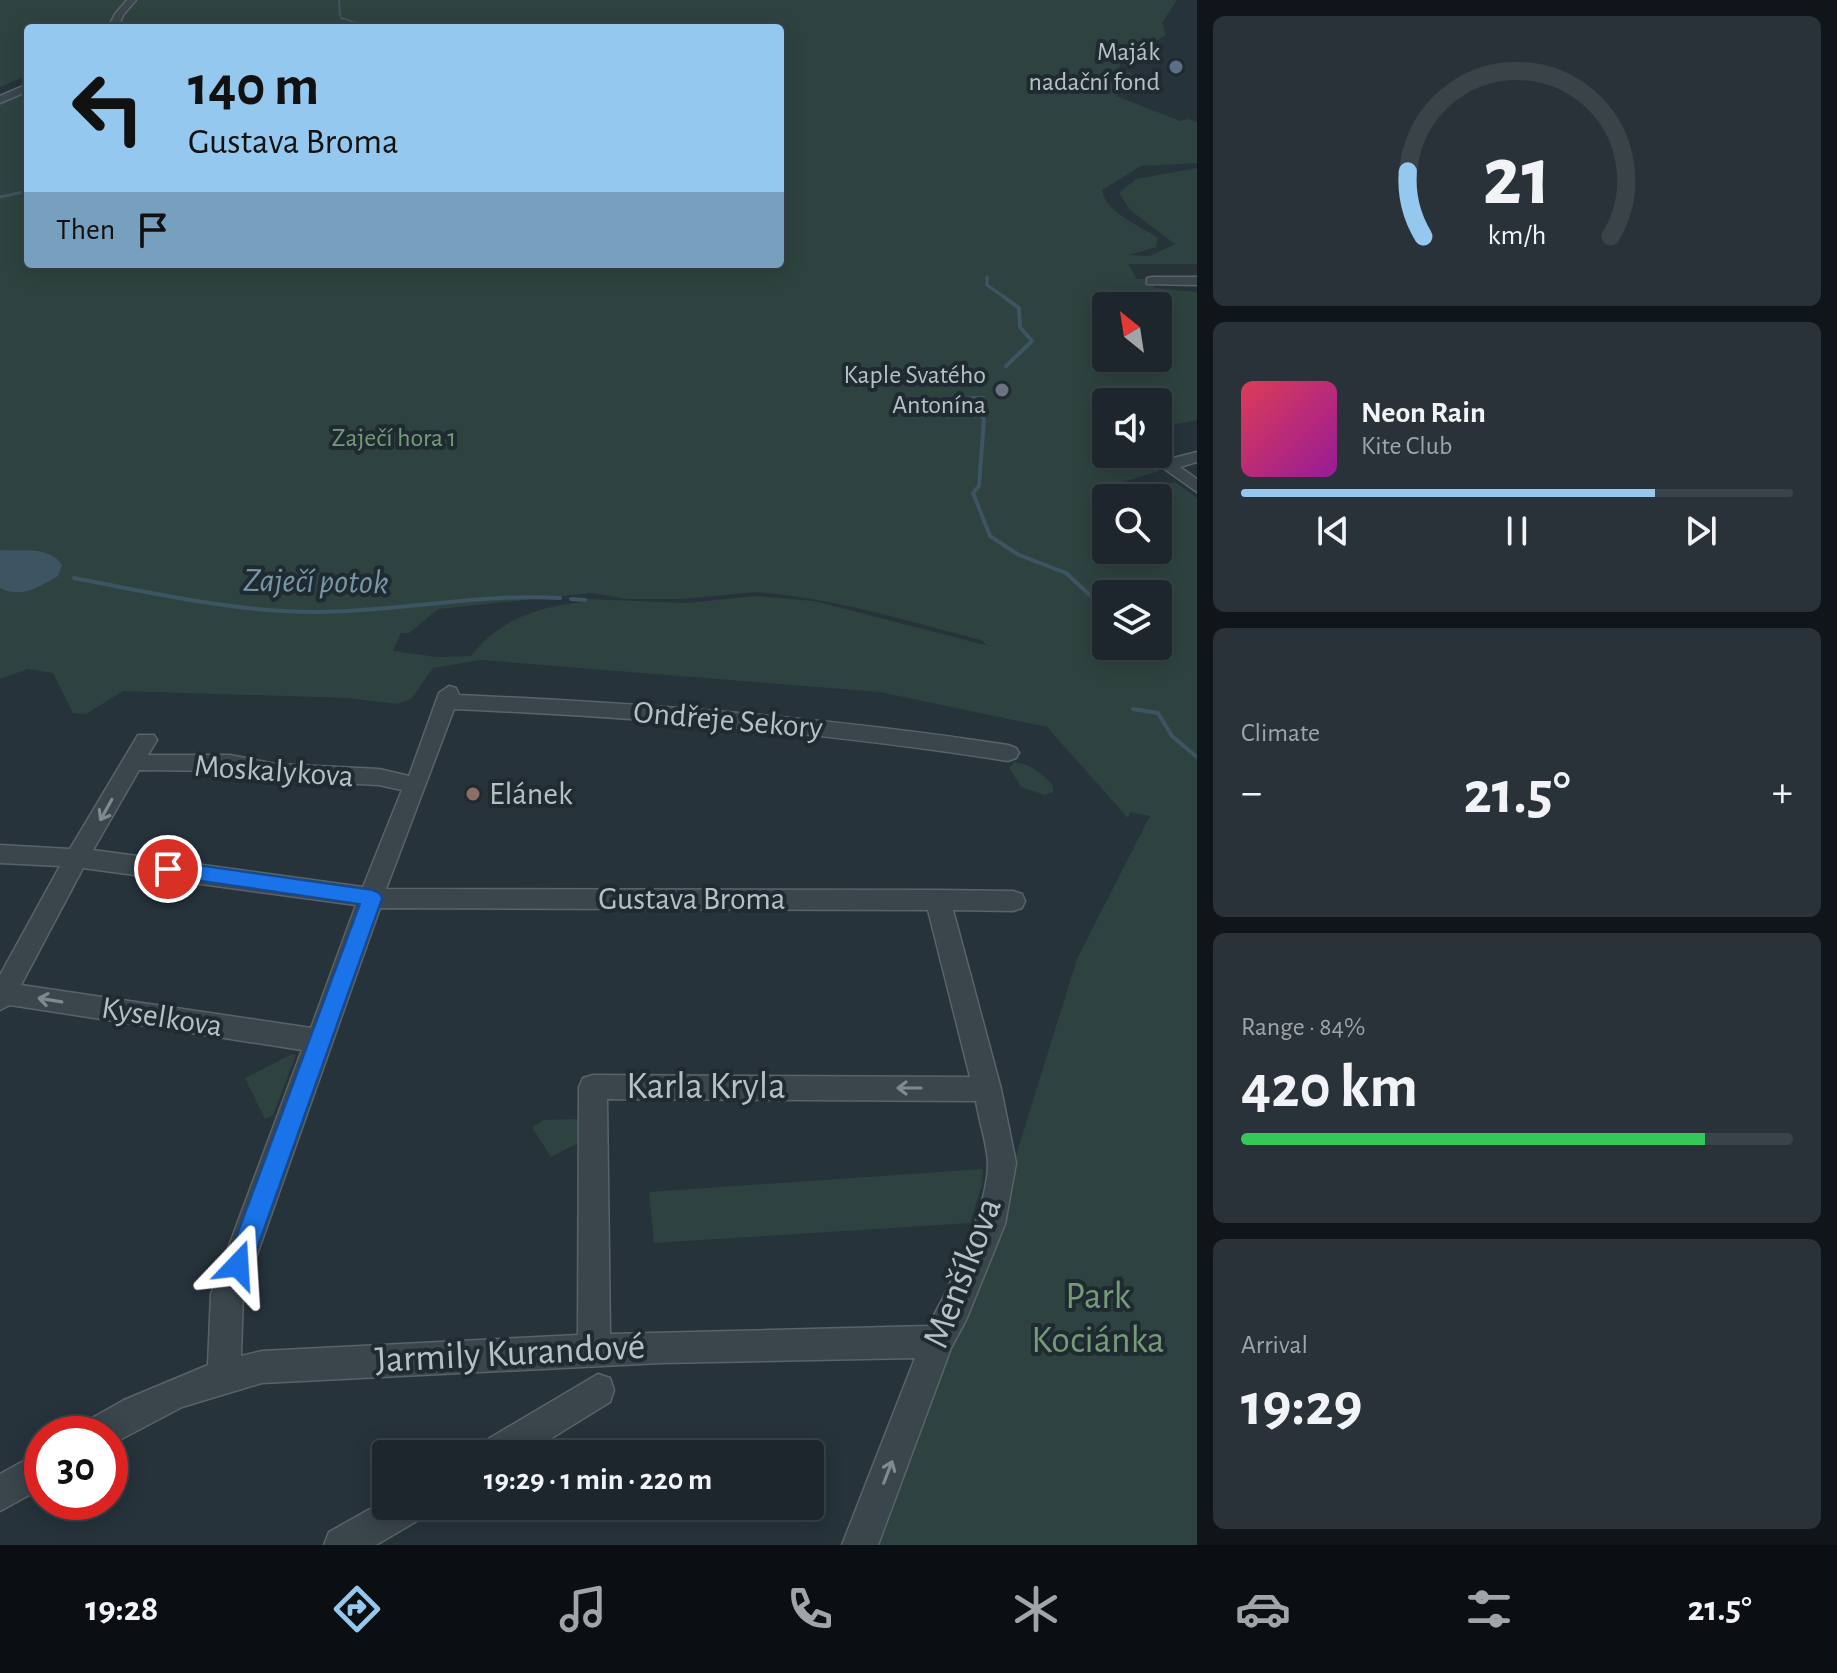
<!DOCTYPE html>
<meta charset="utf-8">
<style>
:root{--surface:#1c262c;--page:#293238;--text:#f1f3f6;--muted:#a0a5a9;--line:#3a4348;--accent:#94c8ee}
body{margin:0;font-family:"Alegreya Sans",sans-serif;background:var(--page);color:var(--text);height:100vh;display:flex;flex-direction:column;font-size:30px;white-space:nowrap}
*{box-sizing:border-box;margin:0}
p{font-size:26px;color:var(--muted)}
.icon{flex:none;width:44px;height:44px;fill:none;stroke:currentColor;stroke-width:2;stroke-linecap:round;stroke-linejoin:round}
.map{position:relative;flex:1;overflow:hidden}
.details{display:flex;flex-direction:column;gap:16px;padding:16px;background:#0f1518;width:640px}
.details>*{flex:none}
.hud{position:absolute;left:24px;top:24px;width:760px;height:244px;border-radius:8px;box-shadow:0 4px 20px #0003,0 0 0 2px var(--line);background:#94c8ee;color:#111;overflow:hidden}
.needle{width:52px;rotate:330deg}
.tools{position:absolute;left:1092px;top:292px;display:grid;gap:16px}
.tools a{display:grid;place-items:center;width:80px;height:80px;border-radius:8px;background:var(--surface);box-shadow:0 4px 20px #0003,0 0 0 2px var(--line);font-size:40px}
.speed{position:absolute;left:24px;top:1416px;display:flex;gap:16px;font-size:40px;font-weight:700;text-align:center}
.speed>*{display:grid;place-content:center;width:104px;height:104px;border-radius:50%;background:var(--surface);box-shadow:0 4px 20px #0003,0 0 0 2px var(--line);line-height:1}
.speed .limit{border:12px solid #d22;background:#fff;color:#111}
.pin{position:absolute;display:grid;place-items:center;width:68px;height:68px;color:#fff;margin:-34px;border:4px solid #fff;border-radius:50%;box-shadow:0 2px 8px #0007}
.me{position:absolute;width:88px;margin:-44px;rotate:20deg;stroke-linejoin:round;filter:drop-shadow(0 0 6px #0008)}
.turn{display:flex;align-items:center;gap:28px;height:168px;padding:0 32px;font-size:36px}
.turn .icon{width:104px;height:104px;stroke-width:2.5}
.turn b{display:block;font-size:56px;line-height:68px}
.then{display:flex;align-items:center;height:76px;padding:0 32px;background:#0003;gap:16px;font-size:30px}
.big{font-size:60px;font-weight:700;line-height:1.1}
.details .card{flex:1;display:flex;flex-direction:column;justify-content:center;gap:12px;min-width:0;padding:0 28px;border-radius:12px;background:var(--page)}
.details .dial{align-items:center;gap:0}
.dial svg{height:208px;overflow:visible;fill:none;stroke:var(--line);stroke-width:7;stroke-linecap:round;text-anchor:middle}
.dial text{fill:var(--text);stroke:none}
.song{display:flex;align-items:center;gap:24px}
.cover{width:96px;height:96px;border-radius:12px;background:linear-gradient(135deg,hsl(350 70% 55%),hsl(300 70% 35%))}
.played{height:8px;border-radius:4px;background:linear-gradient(90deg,var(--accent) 75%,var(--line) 75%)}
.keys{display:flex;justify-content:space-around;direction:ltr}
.heat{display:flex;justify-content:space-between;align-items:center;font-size:44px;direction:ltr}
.charge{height:12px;border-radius:6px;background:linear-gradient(90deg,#34c759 84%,var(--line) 0)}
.trip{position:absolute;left:372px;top:1440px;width:452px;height:80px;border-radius:8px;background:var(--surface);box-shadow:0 4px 20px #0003,0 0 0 2px var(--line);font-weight:700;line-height:80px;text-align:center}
.dock{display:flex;height:128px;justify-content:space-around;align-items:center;background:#0b0f12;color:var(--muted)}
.dock .icon{width:56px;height:56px}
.dock .current{color:var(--accent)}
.dock b{font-size:36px;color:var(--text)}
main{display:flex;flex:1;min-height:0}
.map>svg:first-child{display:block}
</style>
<main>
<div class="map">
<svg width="1197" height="1545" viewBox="0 0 1197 1545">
<rect width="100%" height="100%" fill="#26333b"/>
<path fill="#2e433f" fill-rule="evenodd" d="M0 0H128L114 14 108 28H28V75L0 87Z
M138 0H1177L1162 23 1166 35 1120 64 1119 68 1138 76 1116 96 1180 121 1189 119 1197 122V163L1141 166 1102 190C1106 213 1141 226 1158 238L1156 247 1129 255 1150 256 1175 244 1130 210 1119 193 1136 179 1197 168V264H1128L1137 279H1148L1155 288 1197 292V420L1162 427 1160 430 1164 433 1158 435V402H1106V454H1144L1150 459 1145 461 1159 471 1120 483 1139 498H1106V550H1158V504L1176 498 1161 486 1175 482 1197 498V1545H873L1002 1221 1009 1178 1077 959 1150 816 1130 812 1128 818 1047 727 880 692 481 660 433 668 411 699 397 704 348 698 123 691 86 714 73 713 53 673 28 669 0 679V103L28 90V264H780V28H119L124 14ZM1106 306H1158V358H1106ZM756 592C833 598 905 620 980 640L989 646 814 601 757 596 686 603 586 599 585 602C539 606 500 619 471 656L437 657 393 651 401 633H409L438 609 592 593 627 599H680ZM1106 594H1158V646H1106Z
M1014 762C1030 764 1042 773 1053 786V792L1045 795 1021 787 1009 768Z
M292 1054 296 1055 273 1115 265 1119 245 1078Z
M579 1119 578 1143 551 1157 532 1127 544 1120Z
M983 1169 982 1184 970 1223 654 1243 649 1192Z"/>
<path fill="#3d5462" d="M0 550C21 552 49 545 62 565L58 576C38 587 22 599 0 588Z"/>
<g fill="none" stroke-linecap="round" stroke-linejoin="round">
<path stroke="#3d5462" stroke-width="2" d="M339 0 340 16
M341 18 357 23V28"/>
<path stroke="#3d5462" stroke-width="3" d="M0 197 28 191
M987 277V285L1007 299"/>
<path stroke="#3d5462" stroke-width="4" d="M1004 297 1019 308 1020 327 1032 341 1006 366
M983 398H969L984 419 979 486 973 493 990 536 1019 555 1066 573 1106 610
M74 578C154 593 234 612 316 612 398 612 478 593 560 598
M571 599 585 600
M1133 709 1158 713 1172 736 1197 757"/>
<defs>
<path id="minor" d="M127 0H136L123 15 118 28H108L115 14Z
M28 84V91L0 103V96Z
M1152 277H1197V285L1147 284V278Z
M1197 452V462L1180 467 1197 479V492L1159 465 1161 461Z
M449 686 456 688 459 695C643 703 826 717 1008 745L1016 748 1019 753 1016 758 1008 761C824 732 640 717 454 709L386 889 938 890 1013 891 1022 894 1025 901 1022 908 1013 911 953 910 1001 1089 1016 1163 1005 1224 966 1320 951 1348 878 1545H842L915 1358 661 1363 262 1383 182 1407 110 1445V1434H80L85 1422 124 1400 208 1365 211 1294 302 1050 10 1005 0 1010V975L60 866 0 863V845L70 849 138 735H154L157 740 148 755H230L276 764 379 769 409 776 439 693ZM139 770 230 771 276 780 379 785 402 790 363 887 93 850ZM83 868 356 905 311 1028 21 985ZM380 908 928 910 970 1077 593 1075 583 1078 579 1087 578 1335 262 1351 241 1356 243 1294ZM607 1099 976 1101C979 1121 987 1143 988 1163 988 1208 951 1286 928 1326L610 1334Z
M598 1374 610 1378 614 1390 610 1402 526 1454H478L483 1442Z
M42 1451V1488L0 1511V1474Z
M386 1500V1506H427L422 1518 376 1545H324L329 1532Z"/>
</defs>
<use href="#minor" stroke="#58636a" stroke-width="3"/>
<use href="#minor" fill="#3a454c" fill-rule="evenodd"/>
</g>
<defs><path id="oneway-shaft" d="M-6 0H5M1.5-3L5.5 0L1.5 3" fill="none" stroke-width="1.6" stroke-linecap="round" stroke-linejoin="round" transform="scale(2)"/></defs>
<g stroke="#7e8990">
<use href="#oneway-shaft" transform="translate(106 810) rotate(119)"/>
<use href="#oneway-shaft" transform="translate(50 1000) rotate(-171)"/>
<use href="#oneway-shaft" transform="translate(909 1088) rotate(-180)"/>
<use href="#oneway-shaft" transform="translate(888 1472) rotate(-69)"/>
</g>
<path fill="#1a73e8" stroke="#114b97" stroke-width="2" d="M168 861 372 890 379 893 382 898 251 1265 247 1274 238 1277 229 1274 226 1265 360 904 168 876 161 874 158 869 161 863Z"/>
<circle fill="#5c6f8a" stroke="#1f2a31" stroke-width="3" cx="1176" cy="67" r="8"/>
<circle fill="#6b7280" stroke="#1f2a31" stroke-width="3" cx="1002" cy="390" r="8"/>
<circle fill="#8d6e63" stroke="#1f2a31" stroke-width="3" cx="473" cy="794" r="8"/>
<g text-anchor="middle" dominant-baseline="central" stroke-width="8" stroke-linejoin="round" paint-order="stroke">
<g font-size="26" fill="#b6c0c7" stroke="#1f2a31" text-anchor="end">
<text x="1160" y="52">Maják<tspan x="1160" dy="30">nadační fond</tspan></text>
<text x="986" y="375">Kaple Svatého<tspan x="986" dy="30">Antonína</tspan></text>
</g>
<g font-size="26" fill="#769b77" stroke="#1f2a31">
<text x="394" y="438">Zaječí hora 1</text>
</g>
<g font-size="32" fill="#b6c0c7" stroke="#1f2a31">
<text transform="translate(728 720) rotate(5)">Ondřeje Sekory</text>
<text transform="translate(274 771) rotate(4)">Moskalykova</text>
<text x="692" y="899">Gustava Broma</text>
<text transform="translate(162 1017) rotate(9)">Kyselkova</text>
</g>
<g font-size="32" fill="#b6c0c7" stroke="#1f2a31" text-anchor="start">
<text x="489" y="794">Elánek</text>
</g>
<g font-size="34" font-style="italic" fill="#7996a7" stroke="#1f2a31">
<text transform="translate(316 582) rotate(1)">Zaječí potok</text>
</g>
<g font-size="38" fill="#b6c0c7" stroke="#1f2a31">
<text x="706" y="1087">Karla Kryla</text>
<text transform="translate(963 1273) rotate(-69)">Menšíkova</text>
<text transform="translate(510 1354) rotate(-3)">Jarmily Kurandové</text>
</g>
<g font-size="38" fill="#769b77" stroke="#1f2a31">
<text x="1098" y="1297">Park<tspan x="1098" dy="44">Kociánka</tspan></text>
</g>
</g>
</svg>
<div class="tools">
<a><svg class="needle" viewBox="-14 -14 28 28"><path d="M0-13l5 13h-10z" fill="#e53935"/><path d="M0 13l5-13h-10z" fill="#a0a5a9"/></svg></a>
<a><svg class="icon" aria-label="sound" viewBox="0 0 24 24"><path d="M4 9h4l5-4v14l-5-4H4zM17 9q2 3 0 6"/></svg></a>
<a><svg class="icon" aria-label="search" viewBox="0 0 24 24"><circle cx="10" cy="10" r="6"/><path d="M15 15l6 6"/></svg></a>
<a><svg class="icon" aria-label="layers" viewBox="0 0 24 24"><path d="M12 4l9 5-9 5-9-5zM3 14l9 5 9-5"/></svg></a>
</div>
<div class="speed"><div class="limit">30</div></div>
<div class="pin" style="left:168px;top:869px;background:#d93025"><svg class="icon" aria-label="arrive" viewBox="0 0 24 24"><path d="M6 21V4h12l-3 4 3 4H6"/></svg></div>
<svg class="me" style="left:238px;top:1265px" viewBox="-20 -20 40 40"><path d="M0-17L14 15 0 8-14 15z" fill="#1a73e8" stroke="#fff" stroke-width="4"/></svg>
<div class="trip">19:29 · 1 min · 220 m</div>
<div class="hud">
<div class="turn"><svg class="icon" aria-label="left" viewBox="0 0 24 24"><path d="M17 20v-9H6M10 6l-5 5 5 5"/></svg><div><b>140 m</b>Gustava Broma</div></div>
<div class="then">Then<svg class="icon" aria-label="arrive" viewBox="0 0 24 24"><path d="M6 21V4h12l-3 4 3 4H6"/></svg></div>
</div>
</div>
<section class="details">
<div class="card dial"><svg viewBox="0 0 100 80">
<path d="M14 69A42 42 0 1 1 86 69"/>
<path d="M14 69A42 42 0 0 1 8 44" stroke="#94c8ee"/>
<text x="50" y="56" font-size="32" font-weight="700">21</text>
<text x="50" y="72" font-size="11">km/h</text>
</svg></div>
<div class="card">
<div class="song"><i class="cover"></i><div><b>Neon Rain</b><p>Kite Club</p></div></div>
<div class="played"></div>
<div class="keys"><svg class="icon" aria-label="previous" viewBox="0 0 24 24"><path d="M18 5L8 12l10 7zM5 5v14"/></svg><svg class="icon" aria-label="pause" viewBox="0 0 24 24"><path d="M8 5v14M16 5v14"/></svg><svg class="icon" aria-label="next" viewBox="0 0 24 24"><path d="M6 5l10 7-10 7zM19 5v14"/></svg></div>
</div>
<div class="card"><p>Climate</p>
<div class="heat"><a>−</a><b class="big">21.5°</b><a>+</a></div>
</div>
<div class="card"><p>Range · 84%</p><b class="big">420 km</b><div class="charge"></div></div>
<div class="card"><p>Arrival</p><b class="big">19:29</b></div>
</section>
</main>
<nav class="dock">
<b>19:28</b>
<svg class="icon current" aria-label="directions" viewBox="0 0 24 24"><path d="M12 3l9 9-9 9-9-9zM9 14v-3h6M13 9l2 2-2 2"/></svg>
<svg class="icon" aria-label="music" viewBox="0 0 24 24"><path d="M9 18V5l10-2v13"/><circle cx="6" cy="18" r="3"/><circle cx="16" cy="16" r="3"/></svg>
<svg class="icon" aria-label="phone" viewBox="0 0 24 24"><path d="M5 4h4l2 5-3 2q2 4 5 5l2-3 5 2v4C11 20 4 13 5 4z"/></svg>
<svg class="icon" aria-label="climate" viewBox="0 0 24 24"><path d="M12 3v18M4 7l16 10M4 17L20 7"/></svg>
<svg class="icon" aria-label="car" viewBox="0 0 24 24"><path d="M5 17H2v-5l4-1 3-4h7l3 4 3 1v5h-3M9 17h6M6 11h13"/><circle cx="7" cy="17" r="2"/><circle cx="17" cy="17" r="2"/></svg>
<svg class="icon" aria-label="filters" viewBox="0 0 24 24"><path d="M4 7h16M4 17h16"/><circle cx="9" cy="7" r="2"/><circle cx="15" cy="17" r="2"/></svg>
<b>21.5°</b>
</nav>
